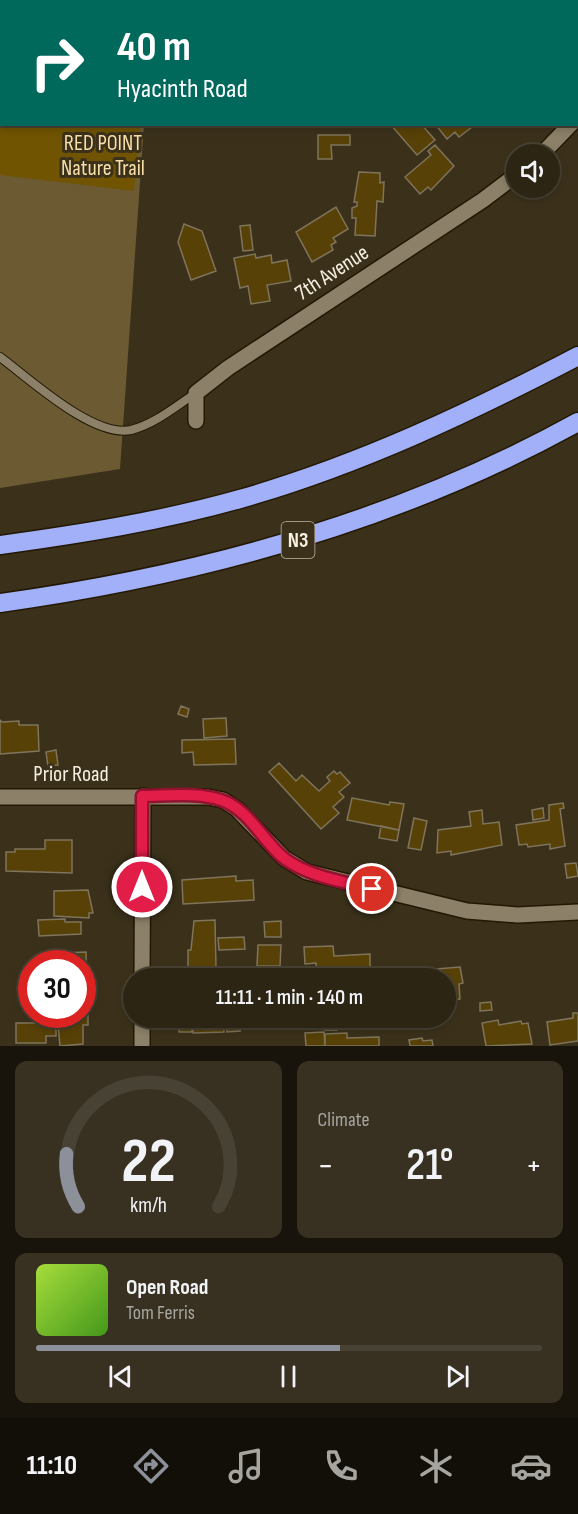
<!DOCTYPE html>
<meta charset="utf-8">
<style>
:root{--surface:#2c2514;--page:#383122;--text:#f1f3f6;--muted:#a6a5a0;--line:#484234;--accent:#8c9099}
body{margin:0;font-family:"Sofia Sans Condensed",sans-serif;background:var(--page);color:var(--text);height:100vh;display:flex;flex-direction:column;font-size:22px;white-space:nowrap}
*{box-sizing:border-box;margin:0}
p{font-size:20px;color:var(--muted)}
.icon{flex:none;width:33px;height:33px;fill:none;stroke:currentColor;stroke-width:2;stroke-linecap:round;stroke-linejoin:round}
.map{position:relative;height:1046px;overflow:hidden}
.panel{display:flex;flex-direction:column;gap:15px;padding:15px;background:#18140b;flex:1}
.panel>*{flex:none}
.banner{position:absolute;left:0px;top:0px;width:579px;height:126px;box-shadow:0 3px 9px #0003,0 0 0 2px var(--line);background:#00695c;color:#fff;overflow:hidden}
.buttons{position:absolute;left:506px;top:144px;display:grid;gap:12px}
.buttons a{display:grid;place-items:center;width:54px;height:54px;border-radius:50%;background:var(--surface);box-shadow:0 3px 9px #0003,0 0 0 2px var(--line);font-size:30px}
.speed{position:absolute;left:18px;top:950px;display:flex;gap:12px;font-size:30px;font-weight:700;text-align:center}
.speed>*{display:grid;place-content:center;width:78px;height:78px;border-radius:50%;background:var(--surface);box-shadow:0 3px 9px #0003,0 0 0 2px var(--line);line-height:1}
.speed .limit{border:9px solid #d22;background:#fff;color:#111}
.pin{position:absolute;display:grid;place-items:center;width:51px;height:51px;color:#fff;margin:-26px;border:3px solid #fff;border-radius:50%;box-shadow:0 2px 6px #0007}
.me{position:absolute;width:66px;margin:-33px;rotate:0deg;stroke-linejoin:round;filter:drop-shadow(0 0 4px #0008)}
.turn{display:flex;align-items:center;gap:21px;height:126px;padding:0 18px;font-size:27px}
.turn .icon{width:78px;height:78px;stroke-width:2.5}
.turn b{display:block;font-size:42px;line-height:51px}
.big{font-size:45px;font-weight:600;line-height:1.1}
.panel .widget{flex:1;display:flex;flex-direction:column;justify-content:center;gap:9px;min-width:0;padding:0 21px;border-radius:12px;background:var(--page)}
.panel .dial{align-items:center;gap:0}
.dial svg{height:156px;overflow:visible;fill:none;stroke:var(--line);stroke-width:7;stroke-linecap:round;text-anchor:middle}
.dial text{fill:var(--text);stroke:none}
.song{display:flex;align-items:center;gap:18px}
.cover{width:72px;height:72px;border-radius:9px;background:linear-gradient(135deg,hsl(80 70% 55%),hsl(100 70% 35%))}
.played{height:6px;border-radius:3px;background:linear-gradient(90deg,var(--accent) 60%,var(--line) 60%)}
.keys{display:flex;justify-content:space-around;direction:ltr}
.heat{display:flex;justify-content:space-between;align-items:center;font-size:33px;direction:ltr}
.panel .tiles{flex:1;display:grid;gap:15px;grid-template-columns:1fr 1fr}
.widget:last-child{grid-column:span 2}
.trip{position:absolute;left:123px;top:968px;width:333px;height:60px;border-radius:30px;background:var(--surface);box-shadow:0 3px 9px #0003,0 0 0 2px var(--line);font-weight:600;line-height:60px;text-align:center}
.menu{display:flex;height:96px;justify-content:space-around;align-items:center;background:#120f08;color:var(--muted)}
.menu .icon{width:42px;height:42px}
.menu .active{color:var(--accent)}
.menu b{font-size:27px;color:var(--text)}
.map>svg:first-child{display:block}
</style>
<div class="map">
<svg width="578" height="1046" viewBox="0 0 578 1046">
<rect width="100%" height="100%" fill="#3b311b"/>
<path fill="#6c5a33" d="M0 0H152L2 2V124L144 125 120 469 0 488Z"/>
<path fill="#705401" d="M0 0H152L2 2V124L140 125 134 191 0 175Z"/>
<path fill="#574107" stroke="#7f745c" stroke-width="1.5" d="M390 124H421L435 140 417 155Z
M435 124H470L472 127 459 137 455 132 447 139Z
M318 135H350V145H331L332 159H318Z
M435 145 454 166 431 190 428 187 420 194 405 177 431 155 428 151Z
M359 172 380 173V183L384 182 383 202 377 201 375 236 355 235 356 218H352V208L357 206V202H354Z
M336 207 348 229 333 238 336 242 331 245 333 250 312 262 296 232Z
M184 224 202 231 216 271 191 280 178 242Z
M250 225 253 250 243 251 240 226Z
M255 254 256 258 271 255 272 263 287 260 291 281 267 285 270 301 251 304 248 286 240 288 234 258Z
M181 706 189 709 187 717 178 714Z
M226 718 227 736 204 738 203 719Z
M0 720 2 722 19 721V725H38L39 751 0 754Z
M235 739 236 764 194 765 193 752 182 753V740Z
M56 750 58 765 48 766 46 752Z
M279 763 296 781 302 775 319 791 330 781 327 777 334 771 337 774 340 772 350 783 339 792 344 797 333 807 339 813 321 829 269 772Z
M352 798 389 805 390 802 404 804 399 830 347 820Z
M563 803 564 808 560 809 565 846 550 849V844L528 847 527 844 519 845 516 825 549 820V805Z
M543 808 544 818 533 820 532 810Z
M482 810 483 824 499 822 502 845 451 855V851L437 853 438 830 471 826 469 812Z
M414 818 427 821 421 850 408 848Z
M381 826 399 830 397 841 379 838Z
M45 840H72V873L6 871V852H15V849H45Z
M576 863 578 876 567 878 565 864Z
M236 876V881L253 880 254 900 183 904 182 880Z
M88 890 93 913H89V918L54 916V891Z
M65 919V922H81V934L39 936 38 920Z
M215 920 216 968H188V950H191L194 921Z
M281 921V937H265L264 922Z
M244 937 245 949 219 950 218 938Z
M258 945H281L280 966H257Z
M333 946 334 956 370 954V968L385 967 386 978H317L316 963 305 964 304 947Z
M86 952 87 992H82V963H46L62 961V953Z
M28 965H32V984L26 983Z
M313 967V978H299V968Z
M460 967 463 983 459 984 460 999 446 1001V978H425L424 970Z
M491 1002 492 1010 480 1011V1003Z
M82 1008H88V1025H83V1044L60 1046 57 1014H82Z
M573 1013H578V1041L550 1045 547 1022 573 1018Z
M179 1017H191L192 1032H179Z
M193 1017H223L224 1032 193 1033Z
M400 1017H416V1022L400 1024Z
M325 1019H337V1030H325Z
M240 1020V1031L227 1032V1021Z
M498 1020 499 1025 521 1021 522 1024 528 1023 532 1044 486 1046 482 1023Z
M16 1023H56V1036H46V1043H16Z
M324 1032 325 1046H306L305 1033Z
M347 1033V1038L379 1037V1046H325V1034Z
M422 1038 423 1041 432 1040 433 1046H410L409 1040Z"/>
<g fill="none" stroke-linecap="round" stroke-linejoin="round">
<defs>
<path id="lane" d="M0 357C30 379 93 438 131 430 155 424 176 406 196 393"/>
<path id="street" d="M542 154 571 124
M196 421V393L228 368 483 200 516 175
M0 797H208L223 800 237 809 284 858 307 872 467 911 518 915 578 912
M142 978 143 796
M142 1046V1017"/>
<path id="highway" d="M0 545C81 534 162 521 240 499 359 465 469 413 578 356
M0 603C202 575 399 521 578 422"/>
</defs>
<use href="#lane" stroke="#221804" stroke-width="10"/>
<use href="#street" stroke="#221804" stroke-width="18"/>
<use href="#highway" stroke="#221804" stroke-width="21"/>
<use href="#lane" stroke="#8c8068" stroke-width="8"/>
<use href="#street" stroke="#8c8068" stroke-width="15"/>
<use href="#highway" stroke="#a1b0f8" stroke-width="18"/>
</g>
<g fill="none" stroke-linecap="round" stroke-linejoin="round">
<defs>
<path id="route" d="M142 887V796C167 796 198 792 221 800 249 809 263 842 285 859 310 877 342 881 372 889"/>
</defs>
<use href="#route" stroke="#92132f" stroke-width="15"/>
<use href="#route" stroke="#e11d48" stroke-width="10"/>
</g>
<g text-anchor="middle" dominant-baseline="central" stroke-width="6" stroke-linejoin="round" paint-order="stroke">
<rect fill="#3b311b" stroke="#bdb6a6" stroke-width="1.5" x="281.5" y="522" width="33" height="36" rx="4.5"/>
<g font-size="21" font-weight="bold" fill="#f5efe2">
<text x="298" y="540">N3</text>
</g>
<g font-size="22" fill="#f8dfa9" stroke="#3b311b">
<text x="103" y="143">RED POINT<tspan x="103" dy="25">Nature Trail</tspan></text>
</g>
<g font-size="22" fill="#f5efe2" stroke="#3b311b">
<text transform="translate(332 273) rotate(-33)">7th Avenue</text>
<text x="71" y="774">Prior Road</text>
</g>
</g>
</svg>
<div class="buttons">
<a><svg class="icon" aria-label="sound" viewBox="0 0 24 24"><path d="M4 9h4l5-4v14l-5-4H4zM17 9q2 3 0 6"/></svg></a>
</div>
<div class="speed"><div class="limit">30</div></div>
<div class="pin" style="left:372px;top:889px;background:#d93025"><svg class="icon" aria-label="arrive" viewBox="0 0 24 24"><path d="M6 21V4h12l-3 4 3 4H6"/></svg></div>
<svg class="me" style="left:142px;top:887px" viewBox="-20 -20 40 40"><circle r="17" fill="#e11d48" stroke="#fff" stroke-width="3"/><path d="M0-11L8 9 0 5-8 9z" fill="#fff"/></svg>
<div class="trip">11:11 · 1 min · 140 m</div>
<div class="banner">
<div class="turn"><svg class="icon" aria-label="right" viewBox="0 0 24 24"><path d="M7 20v-9h11M14 6l5 5-5 5"/></svg><div><b>40 m</b>Hyacinth Road</div></div>
</div>
</div>
<section class="panel">
<div class="tiles">
<div class="widget dial"><svg viewBox="0 0 100 80">
<path d="M14 69A42 42 0 1 1 86 69"/>
<path d="M14 69A42 42 0 0 1 8 42" stroke="#8c9099"/>
<text x="50" y="56" font-size="32" font-weight="700">22</text>
<text x="50" y="72" font-size="11">km/h</text>
</svg></div>
<div class="widget"><p>Climate</p>
<div class="heat"><a>−</a><b class="big">21°</b><a>+</a></div>
</div>
<div class="widget">
<div class="song"><i class="cover"></i><div><b>Open Road</b><p>Tom Ferris</p></div></div>
<div class="played"></div>
<div class="keys"><svg class="icon" aria-label="previous" viewBox="0 0 24 24"><path d="M18 5L8 12l10 7zM5 5v14"/></svg><svg class="icon" aria-label="pause" viewBox="0 0 24 24"><path d="M8 5v14M16 5v14"/></svg><svg class="icon" aria-label="next" viewBox="0 0 24 24"><path d="M6 5l10 7-10 7zM19 5v14"/></svg></div>
</div>
</div>
</section>
<nav class="menu">
<b>11:10</b>
<svg class="icon active" aria-label="directions" viewBox="0 0 24 24"><path d="M12 3l9 9-9 9-9-9zM9 14v-3h6M13 9l2 2-2 2"/></svg>
<svg class="icon" aria-label="music" viewBox="0 0 24 24"><path d="M9 18V5l10-2v13"/><circle cx="6" cy="18" r="3"/><circle cx="16" cy="16" r="3"/></svg>
<svg class="icon" aria-label="phone" viewBox="0 0 24 24"><path d="M5 4h4l2 5-3 2q2 4 5 5l2-3 5 2v4C11 20 4 13 5 4z"/></svg>
<svg class="icon" aria-label="climate" viewBox="0 0 24 24"><path d="M12 3v18M4 7l16 10M4 17L20 7"/></svg>
<svg class="icon" aria-label="car" viewBox="0 0 24 24"><path d="M5 17H2v-5l4-1 3-4h7l3 4 3 1v5h-3M9 17h6M6 11h13"/><circle cx="7" cy="17" r="2"/><circle cx="17" cy="17" r="2"/></svg>
</nav>
